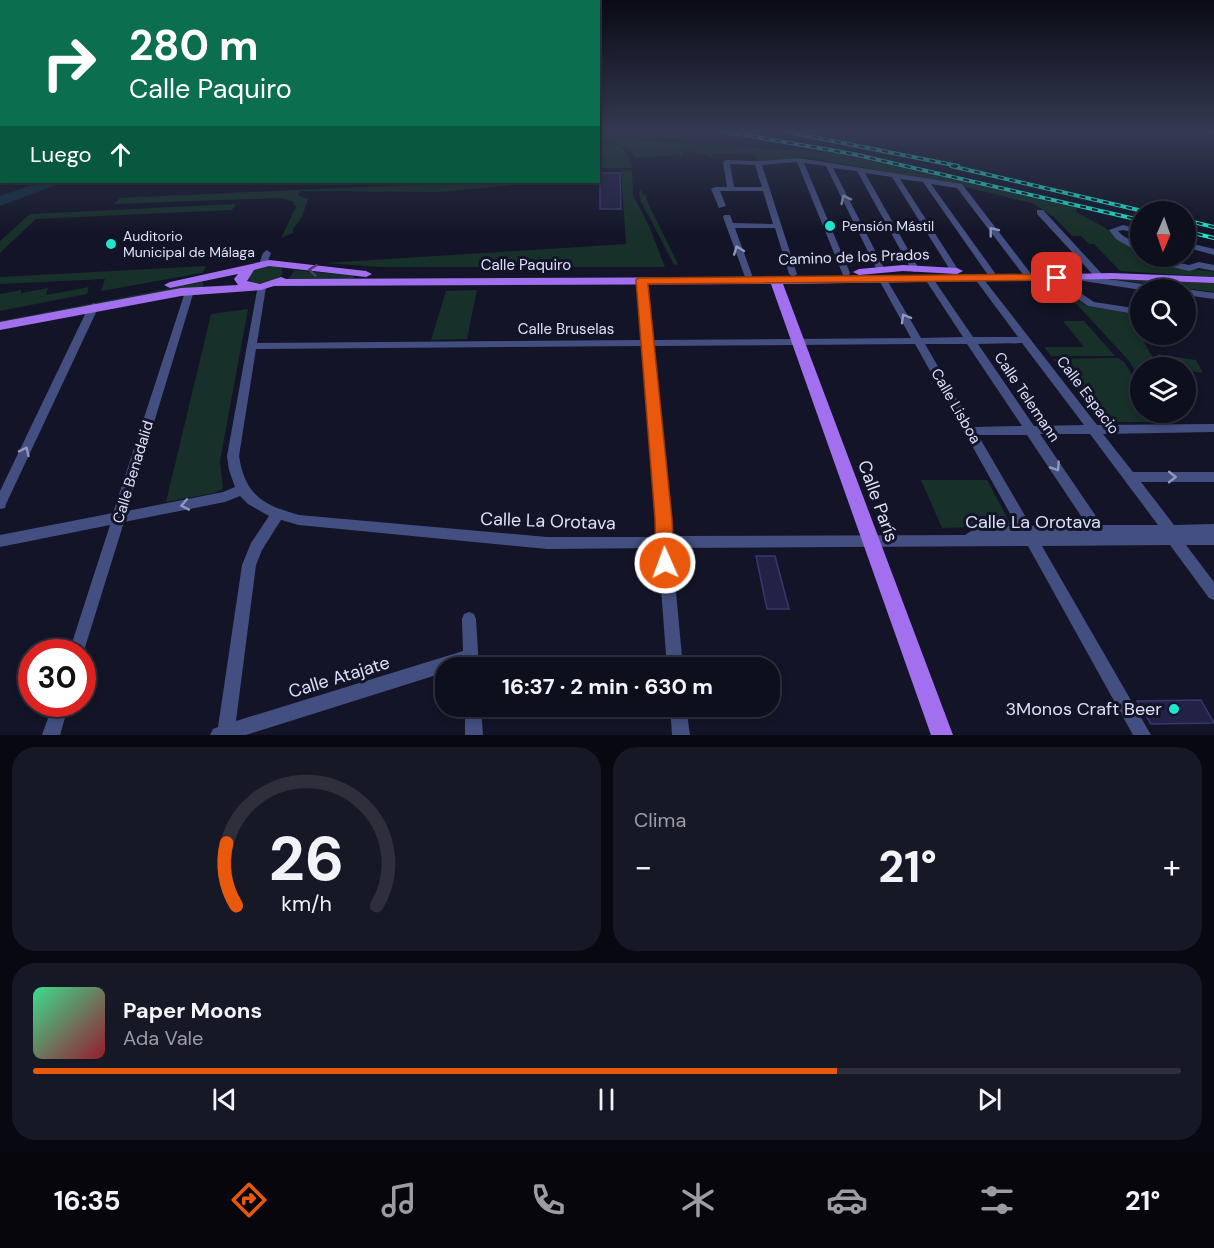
<!DOCTYPE html>
<html lang="es">
<meta charset="utf-8">
<style>
:root{--surface:#0e0f1d;--page:#171826;--text:#f1f3f6;--muted:#9b9ca4;--line:#2e2f3b;--accent:#ea580c}
body{margin:0;font-family:"DM Sans",sans-serif;background:var(--page);color:var(--text);height:100vh;display:flex;flex-direction:column;font-size:22px;white-space:nowrap}
*{box-sizing:border-box;margin:0}
p{font-size:20px;color:var(--muted)}
.icon{flex:none;width:33px;height:33px;fill:none;stroke:currentColor;stroke-width:2;stroke-linecap:round;stroke-linejoin:round}
.map{position:relative;height:735px;overflow:hidden}
.panel{display:flex;flex-direction:column;gap:12px;padding:12px;background:#080810;flex:1}
.panel>*{flex:none}
.banner{position:absolute;left:0px;top:0px;width:600px;height:183px;box-shadow:0 3px 9px #0003,0 0 0 2px var(--line);background:#0b6e4f;color:#fff;overflow:hidden}
.needle{width:39px;rotate:182deg}
.fabs{position:absolute;left:1130px;top:201px;display:grid;gap:12px}
.fabs a{display:grid;place-items:center;width:66px;height:66px;border-radius:50%;background:var(--surface);box-shadow:0 3px 9px #0003,0 0 0 2px var(--line);font-size:30px}
.speed{position:absolute;left:18px;top:639px;display:flex;gap:12px;font-size:30px;font-weight:700;text-align:center}
.speed>*{display:grid;place-content:center;width:78px;height:78px;border-radius:50%;background:var(--surface);box-shadow:0 3px 9px #0003,0 0 0 2px var(--line);line-height:1}
.speed .limit{border:9px solid #d22;background:#fff;color:#111}
.pin{position:absolute;display:grid;place-items:center;width:51px;height:51px;color:#fff;margin:-26px;border-radius:12px;box-shadow:0 3px 9px #0006}
.me{position:absolute;width:66px;margin:-33px;rotate:358deg;stroke-linejoin:round;filter:drop-shadow(0 0 4px #0008)}
.turn{display:flex;align-items:center;gap:21px;height:126px;padding:0 30px;font-size:27px}
.turn .icon{width:78px;height:78px;stroke-width:2.5}
.turn b{display:block;font-size:42px;line-height:51px}
.then{display:flex;align-items:center;height:57px;padding:0 30px;background:#0003;gap:12px;font-size:22px}
.big{font-size:45px;font-weight:700;line-height:1.1}
.panel .widget{flex:1;display:flex;flex-direction:column;justify-content:center;gap:9px;min-width:0;padding:0 21px;border-radius:24px;background:var(--page)}
.panel .dial{align-items:center;gap:0}
.dial svg{height:156px;overflow:visible;fill:none;stroke:var(--line);stroke-width:7;stroke-linecap:round;text-anchor:middle}
.dial text{fill:var(--text);stroke:none}
.song{display:flex;align-items:center;gap:18px}
.cover{width:72px;height:72px;border-radius:9px;background:linear-gradient(135deg,hsl(150 70% 55%),hsl(350 70% 35%))}
.played{height:6px;border-radius:3px;background:linear-gradient(90deg,var(--accent) 70%,var(--line) 70%)}
.keys{display:flex;justify-content:space-around;direction:ltr}
.heat{display:flex;justify-content:space-between;align-items:center;font-size:33px;direction:ltr}
.panel .tiles{flex:1;display:grid;gap:12px;grid-template-columns:1fr 1fr}
.widget:last-child{grid-column:span 2}
.trip{position:absolute;left:435px;top:657px;width:345px;height:60px;border-radius:24px;background:var(--surface);box-shadow:0 3px 9px #0003,0 0 0 2px var(--line);font-weight:700;line-height:60px;text-align:center}
.menu{display:flex;height:96px;justify-content:space-around;align-items:center;background:#06060c;color:var(--muted)}
.menu .icon{width:42px;height:42px}
.menu .selected{color:var(--accent)}
.menu b{font-size:27px;color:var(--text)}
.map>svg:first-child{display:block}
</style>
<div class="map">
<svg width="1214" height="735" viewBox="0 0 1214 735">
<rect width="100%" height="100%" fill="#131427"/>
<path fill="#173029" d="M598 138 838 153 1077 208 1076 212 1104 227 1131 246 1133 253 1147 263 1214 272V277L1120 271 1094 244H1089L1081 236H1072L1054 217 1032 203 953 184 806 157 758 161 755 157 758 156 754 155 713 153 711 157H708V155H697L695 151H682L683 155 635 158C624 139 613 145 598 138Z
M599 142C616 144 630 148 632 168H599Z
M632 170 633 195 650 228 665 267H381L325 263 626 244 621 171Z
M475 182H542L440 192 301 191 297 195 308 199 302 217 293 229V233L281 238 296 207 292 201 280 198 114 204 120 198Z
M641 188 642 194 647 196 646 199 678 264 674 265 641 201 639 194Z
M236 204 232 210 36 219 0 253V241L30 214Z
M269 265 282 268V275C272 283 258 286 247 280L252 271Z
M206 266 202 273 101 291 105 279 0 284V277Z
M294 270 355 276 352 280 285 281 291 276Z
M1103 278 1214 283V292Z
M203 282V288L0 324V321Z
M1060 286 1087 306 1128 313 1158 367 1140 368V379L1129 361Z
M89 287 87 294 0 311V294L21 290V293L48 288 46 295Z
M477 290 467 339 431 340 446 291Z
M248 309 220 461 223 489 214 493 166 502 211 314Z
M1063 321H1084L1115 356H1051L1044 347H1084Z
M1157 354 1196 360 1203 373 1185 370V368L1163 367Z
M1118 358 1124 362 1140 386V412L1164 413 1172 422H1111L1106 415H1098L1053 359Z
M921 480H987L1010 523 1009 526 942 528Z"/>
<path fill="#112e41" d="M40 182H64L0 206V196Z"/>
<path fill="#212245" stroke="#36386f" stroke-width="1.5" d="M600 173H620L621 209H600Z
M756 556H775L789 609H767Z
M1201 700 1214 723 1151 724 1137 701Z"/>
<g fill="none" stroke-linecap="round" stroke-linejoin="round">
<path fill="#434f80" fill-rule="evenodd" d="M799 158 962 184 1032 275 1031 277H1025L957 188 931 184 995 273 994 275H988L923 182 900 179 959 271 955 274 952 273 892 177 865 173 919 269 915 272 912 271 857 171 833 168 885 270 884 272H878L826 166 804 163 850 273 849 275H843L797 162 762 165 797 274 793 277 789 274 775 228H735L752 275 751 277H745L723 217 724 215H730L733 223 773 224 763 191H720L726 206 719 208 711 189 715 187H727L723 162 726 160 758 161ZM730 164 755 165 762 187H734Z
M1037 210H1043L1102 274 1103 276 1101 278 1163 287 1167 290H1141L1077 280V276L1096 278 1037 214Z
M1123 225 1140 229V234L1123 230 1118 231 1122 235 1140 246V253L1116 239 1109 230Z
M1185 242 1214 249V255L1185 247Z
M267 250 271 253 266 266H260L259 264 263 253Z
M1147 256H1157L1161 259 1189 265 1199 262 1214 265V271L1199 268 1189 271 1155 263Z
M1053 275 1094 302 1140 309V315L1088 306 1050 280V276Z
M929 276 932 277 973 337H1018L975 279 976 277H982L1097 425 1214 424V432L1103 434 1133 472H1214V482H1141L1174 525 1214 524V545H1186L1214 582V600L1209 598 1170 545 1042 546 1151 735H1133L1028 546 672 548 683 668H667L658 548 547 549 299 525 281 520 262 550 256 565 236 721 463 651 462 619 464 614 469 612 474 614 476 619 479 668H463V666L446 668V672L246 735H210L213 729 218 727 242 565 251 543 269 516 248 504 240 496 225 502 124 522 82 657V652H69L110 525 0 547V535L113 513 186 289 189 288 194 291 127 511 223 492 235 487 229 470 227 456 258 285H264L266 287 257 343 642 340 638 280 642 277 646 280 652 340 911 338 879 280 883 277 887 280 921 338 963 337 925 279ZM1022 343 1084 425 1034 426 978 344ZM915 344 1017 526H979L965 535 671 536 653 346ZM925 344H967L1022 426 973 427ZM643 346 657 537H547L299 515C263 505 245 495 239 456L256 349ZM1040 434H1090L1158 525H1102ZM978 435H1027L1087 525 1031 526Z
M1185 289 1214 293V299L1185 295Z
M94 303 99 306 6 504 5 508 0 509V491L89 306Z
M53 704H69L60 735H42Z
M465 706H481L483 735H465Z
M670 706H686L690 735H672Z"/>
<path fill="#a270ee" fill-rule="evenodd" d="M269 260 366 271 372 274 366 277 269 266 254 270 247 281 260 284 281 277 286 279 979 276 1111 273 1214 277V283L1111 279 783 284 953 735H931L771 284 274 286 261 290 181 296 0 330V322L181 288 238 285 234 279 238 274 170 288 164 285 170 282Z
M903 265 957 268 963 271 957 274 903 271 859 275 853 272 859 269Z"/>
<defs>
<path id="rail" d="M728 132 853 154 1140 220
M788 132 958 166
M951 166 1147 212
M1185 220 1214 227
M1185 231 1214 238"/>
</defs>
<use href="#rail" stroke="#1fe5cb" stroke-width="4"/>
<use href="#rail" stroke="#131427" stroke-width="2" stroke-dasharray="6" stroke-linecap="butt"/>
</g>
<defs><path id="oneway-chevron" d="M-2-3.5L2.5 0L-2 3.5" fill="none" stroke-width="1.6" stroke-linecap="round" stroke-linejoin="round" transform="scale(1.5)"/></defs>
<g stroke="#9098be">
<use href="#oneway-chevron" transform="translate(845 199) rotate(-116)"/>
<use href="#oneway-chevron" transform="translate(993 231) rotate(-128)"/>
<use href="#oneway-chevron" transform="translate(738 250) rotate(-110)"/>
<use href="#oneway-chevron" transform="translate(905 318) rotate(-120)"/>
<use href="#oneway-chevron" transform="translate(25 451) rotate(-64)"/>
<use href="#oneway-chevron" transform="translate(1056 467) rotate(56)"/>
<use href="#oneway-chevron" transform="translate(1172 477)"/>
<use href="#oneway-chevron" transform="translate(185 505) rotate(169)"/>
</g>
<use stroke="#4c3977" href="#oneway-chevron" transform="translate(313 270) rotate(-173)"/>
<linearGradient id="sky" x2="0" y2="1"><stop stop-color="#0a0b15"/><stop offset="0.56" stop-color="#333a52"/><stop offset="1" stop-color="#333a52" stop-opacity="0"/></linearGradient>
<rect width="1214" height="235" fill="url(#sky)"/>
<path fill="#ea580c" stroke="#983908" stroke-width="1.5" d="M1057 274 1062 278 1061 280 648 284 672 519 674 563 672 569 665 571 659 569 656 563 655 519 636 280 638 278Z"/>
<g fill="#1fe5cb" stroke="#131427" stroke-width="2">
<circle cx="830" cy="226" r="6"/>
<circle cx="111" cy="244" r="6"/>
<circle cx="1174" cy="709" r="6"/>
</g>
<g text-anchor="middle" dominant-baseline="central" stroke-width="6" stroke-linejoin="round" paint-order="stroke">
<g font-size="14" fill="#dce0fb" stroke="#131427" text-anchor="start">
<text x="842" y="226">Pensión Mástil</text>
<text x="123" y="236">Auditorio<tspan x="123" dy="16">Municipal de Málaga</tspan></text>
</g>
<g font-size="15" fill="#dce0fb" stroke="#131427">
<text transform="translate(854 257) rotate(-2)">Camino de los Prados</text>
<text x="526" y="265">Calle Paquiro</text>
<text x="566" y="329">Calle Bruselas</text>
<text transform="translate(1088 395) rotate(53)">Calle Espacio</text>
<text transform="translate(1027 397) rotate(56)">Calle Telemann</text>
<text transform="translate(956 406) rotate(60)">Calle Lisboa</text>
<text transform="translate(133 472) rotate(-73)">Calle Benadalid</text>
</g>
<g font-size="18" fill="#dce0fb" stroke="#131427">
<text transform="translate(878 501) rotate(70)">Calle París</text>
<text transform="translate(548 521) rotate(2)">Calle La Orotava</text>
<text x="1033" y="522">Calle La Orotava</text>
<text transform="translate(339 677) rotate(-17)">Calle Atajate</text>
</g>
<g font-size="18" fill="#dce0fb" stroke="#131427" text-anchor="end">
<text x="1162" y="709">3Monos Craft Beer</text>
</g>
</g>
</svg>
<div class="fabs">
<a><svg class="needle" viewBox="-14 -14 28 28"><path d="M0-13l5 13h-10z" fill="#e53935"/><path d="M0 13l5-13h-10z" fill="#9b9ca4"/></svg></a>
<a><svg class="icon" aria-label="search" viewBox="0 0 24 24"><circle cx="10" cy="10" r="6"/><path d="M15 15l6 6"/></svg></a>
<a><svg class="icon" aria-label="layers" viewBox="0 0 24 24"><path d="M12 4l9 5-9 5-9-5zM3 14l9 5 9-5"/></svg></a>
</div>
<div class="speed"><div class="limit">30</div></div>
<div class="pin" style="left:1057px;top:278px;background:#d93025"><svg class="icon" aria-label="arrive" viewBox="0 0 24 24"><path d="M6 21V4h12l-3 4 3 4H6"/></svg></div>
<svg class="me" style="left:665px;top:563px" viewBox="-20 -20 40 40"><circle r="17" fill="#ea580c" stroke="#fff" stroke-width="3"/><path d="M0-11L8 9 0 5-8 9z" fill="#fff"/></svg>
<div class="trip">16:37 · 2 min · 630 m</div>
<div class="banner">
<div class="turn"><svg class="icon" aria-label="right" viewBox="0 0 24 24"><path d="M7 20v-9h11M14 6l5 5-5 5"/></svg><div><b>280 m</b>Calle Paquiro</div></div>
<div class="then">Luego<svg class="icon" aria-label="ahead" viewBox="0 0 24 24"><path d="M12 20V5M6 11l6-6 6 6"/></svg></div>
</div>
</div>
<section class="panel">
<div class="tiles">
<div class="widget dial"><svg viewBox="0 0 100 80">
<path d="M14 69A42 42 0 1 1 86 69"/>
<path d="M14 69A42 42 0 0 1 9 37" stroke="#ea580c"/>
<text x="50" y="56" font-size="32" font-weight="700">26</text>
<text x="50" y="72" font-size="11">km/h</text>
</svg></div>
<div class="widget"><p>Clima</p>
<div class="heat"><a>−</a><b class="big">21°</b><a>+</a></div>
</div>
<div class="widget">
<div class="song"><i class="cover"></i><div><b>Paper Moons</b><p>Ada Vale</p></div></div>
<div class="played"></div>
<div class="keys"><svg class="icon" aria-label="previous" viewBox="0 0 24 24"><path d="M18 5L8 12l10 7zM5 5v14"/></svg><svg class="icon" aria-label="pause" viewBox="0 0 24 24"><path d="M8 5v14M16 5v14"/></svg><svg class="icon" aria-label="next" viewBox="0 0 24 24"><path d="M6 5l10 7-10 7zM19 5v14"/></svg></div>
</div>
</div>
</section>
<nav class="menu">
<b>16:35</b>
<svg class="icon selected" aria-label="directions" viewBox="0 0 24 24"><path d="M12 3l9 9-9 9-9-9zM9 14v-3h6M13 9l2 2-2 2"/></svg>
<svg class="icon" aria-label="music" viewBox="0 0 24 24"><path d="M9 18V5l10-2v13"/><circle cx="6" cy="18" r="3"/><circle cx="16" cy="16" r="3"/></svg>
<svg class="icon" aria-label="phone" viewBox="0 0 24 24"><path d="M5 4h4l2 5-3 2q2 4 5 5l2-3 5 2v4C11 20 4 13 5 4z"/></svg>
<svg class="icon" aria-label="climate" viewBox="0 0 24 24"><path d="M12 3v18M4 7l16 10M4 17L20 7"/></svg>
<svg class="icon" aria-label="car" viewBox="0 0 24 24"><path d="M5 17H2v-5l4-1 3-4h7l3 4 3 1v5h-3M9 17h6M6 11h13"/><circle cx="7" cy="17" r="2"/><circle cx="17" cy="17" r="2"/></svg>
<svg class="icon" aria-label="filters" viewBox="0 0 24 24"><path d="M4 7h16M4 17h16"/><circle cx="9" cy="7" r="2"/><circle cx="15" cy="17" r="2"/></svg>
<b>21°</b>
</nav>
